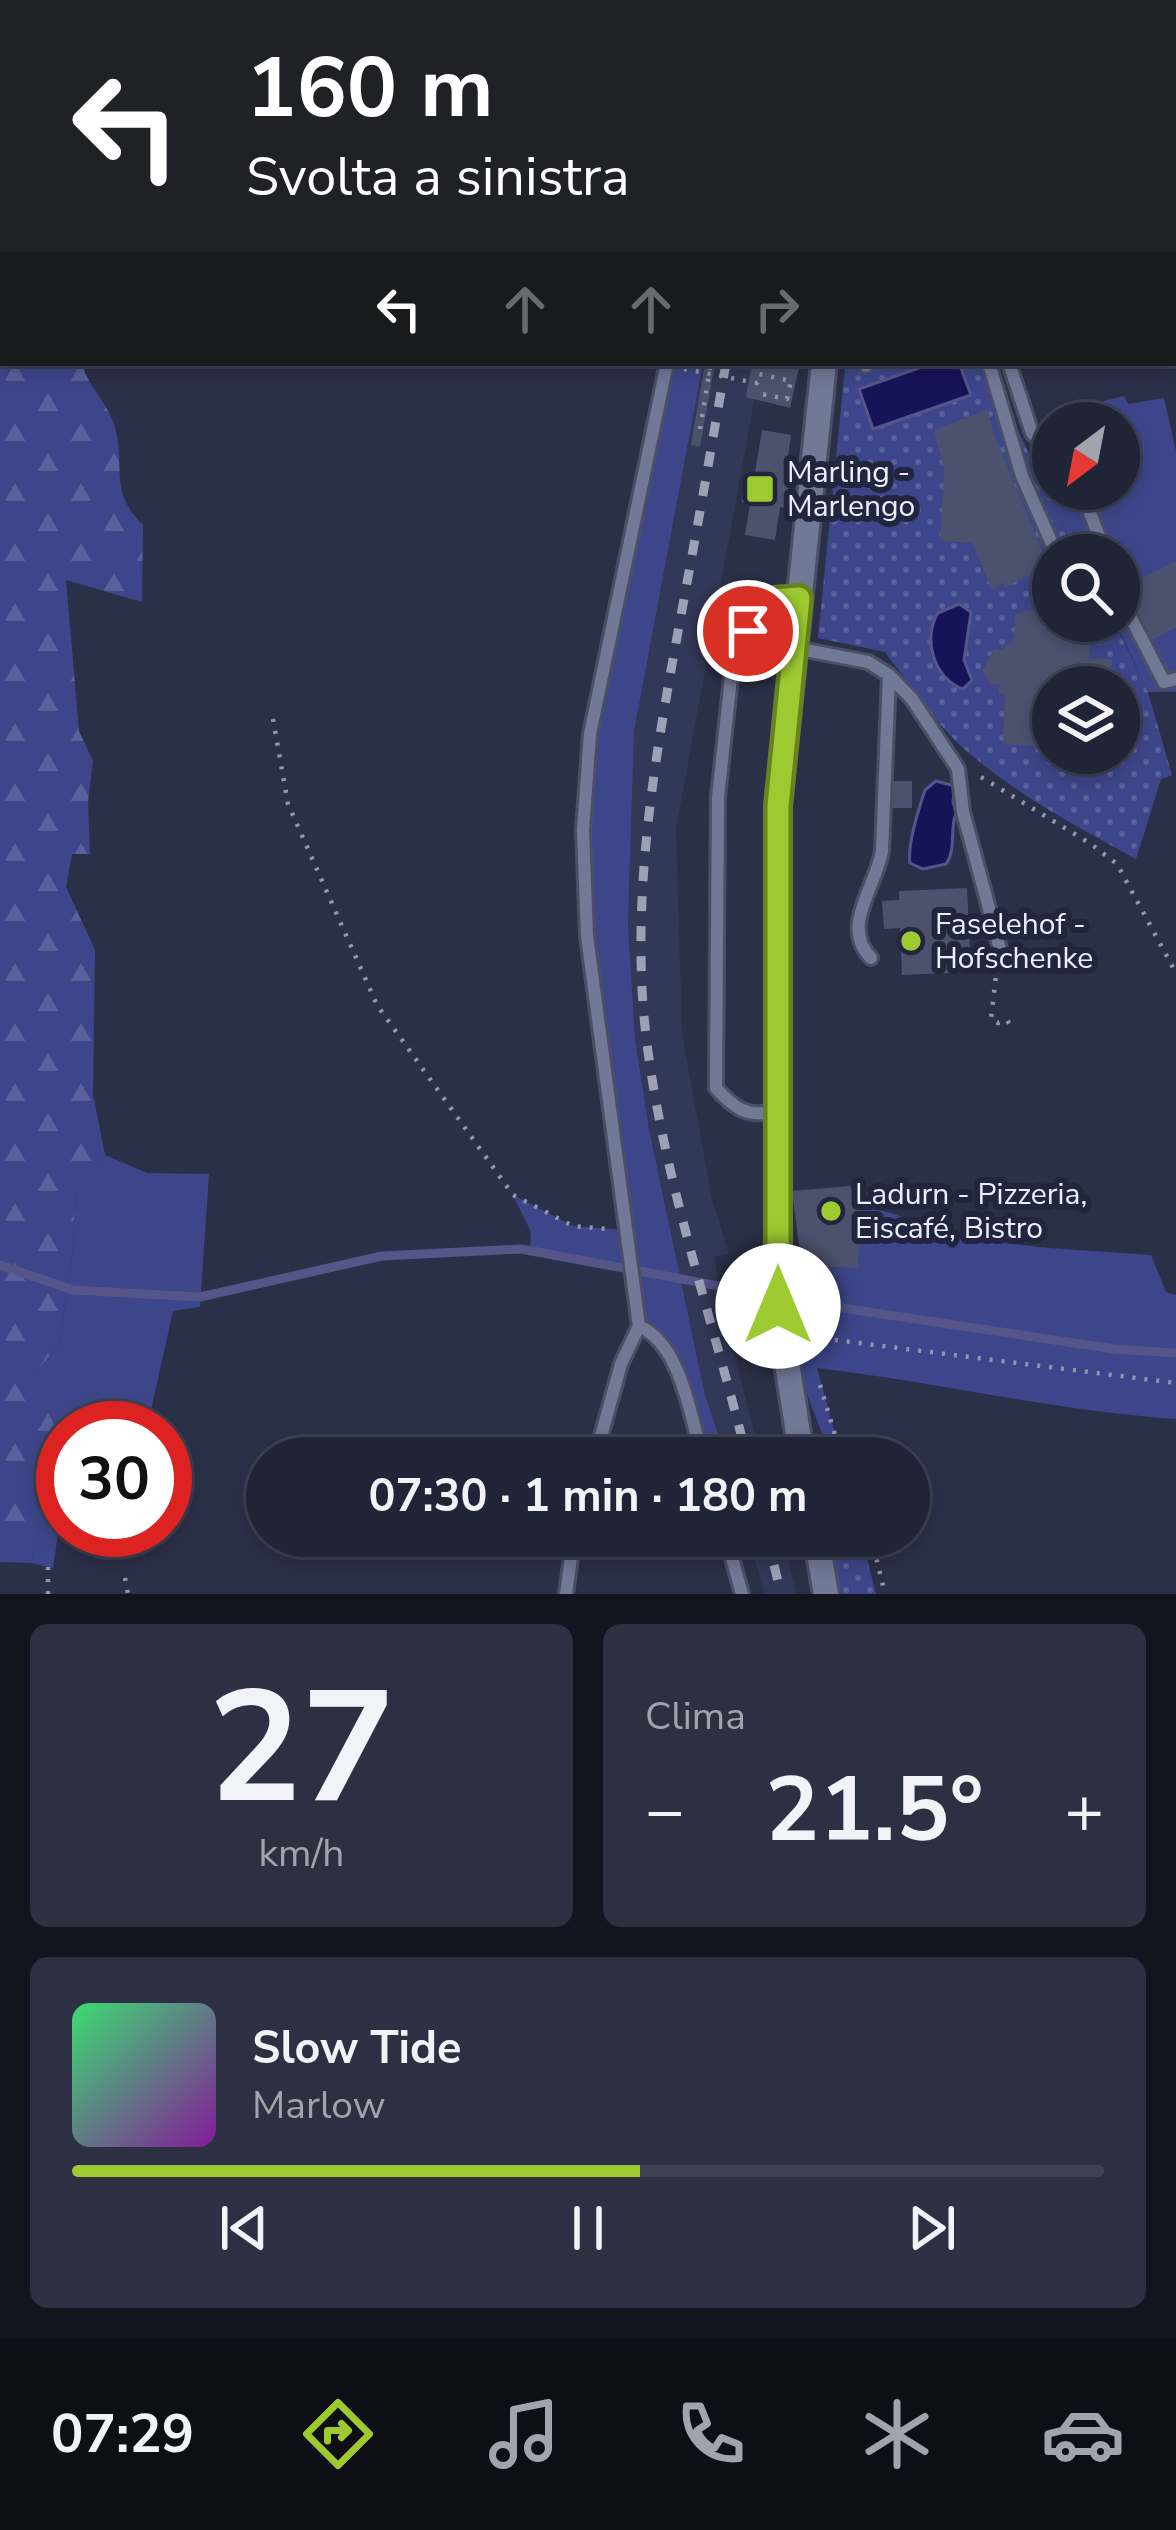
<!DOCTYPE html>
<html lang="it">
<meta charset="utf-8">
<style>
:root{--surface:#202437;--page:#2d3042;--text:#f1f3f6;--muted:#a2a4ad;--line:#3d4152;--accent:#9dca30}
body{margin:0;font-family:"Nunito Sans",sans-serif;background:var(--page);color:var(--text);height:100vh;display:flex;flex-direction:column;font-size:45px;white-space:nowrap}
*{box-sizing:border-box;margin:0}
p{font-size:39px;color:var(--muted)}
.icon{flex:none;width:66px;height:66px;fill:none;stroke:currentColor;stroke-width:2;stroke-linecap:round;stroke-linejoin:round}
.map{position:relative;height:1594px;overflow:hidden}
.details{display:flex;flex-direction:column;gap:30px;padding:30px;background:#12141e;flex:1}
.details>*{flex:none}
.top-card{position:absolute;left:0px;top:0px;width:1176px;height:366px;box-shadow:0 6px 18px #0003,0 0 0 3px var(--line);background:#202124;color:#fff;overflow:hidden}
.needle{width:78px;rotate:212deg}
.fabs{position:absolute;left:1032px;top:402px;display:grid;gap:24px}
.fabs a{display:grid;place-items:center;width:108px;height:108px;border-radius:50%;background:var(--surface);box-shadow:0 6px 18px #0003,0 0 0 3px var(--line);font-size:60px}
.speed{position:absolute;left:36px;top:1401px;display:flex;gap:24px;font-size:60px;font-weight:700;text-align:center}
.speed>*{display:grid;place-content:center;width:156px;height:156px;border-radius:50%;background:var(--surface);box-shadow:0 6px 18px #0003,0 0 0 3px var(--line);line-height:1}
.speed .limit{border:18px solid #d22;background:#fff;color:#111}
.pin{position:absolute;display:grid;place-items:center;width:102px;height:102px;color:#fff;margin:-51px;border:6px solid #fff;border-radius:50%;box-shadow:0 3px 12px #0007}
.me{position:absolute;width:132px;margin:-66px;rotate:0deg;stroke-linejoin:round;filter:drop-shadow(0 0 9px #0008)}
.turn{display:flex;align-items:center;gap:42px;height:252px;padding:0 48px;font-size:54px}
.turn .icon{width:156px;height:156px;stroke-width:2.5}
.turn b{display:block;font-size:84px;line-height:102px}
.lanes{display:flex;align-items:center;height:114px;padding:0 48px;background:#0003;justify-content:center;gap:60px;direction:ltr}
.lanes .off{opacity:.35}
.big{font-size:90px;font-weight:700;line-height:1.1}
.details .widget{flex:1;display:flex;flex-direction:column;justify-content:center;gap:18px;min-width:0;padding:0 42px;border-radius:18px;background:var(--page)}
.details .dial{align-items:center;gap:0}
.dial b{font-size:156px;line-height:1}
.song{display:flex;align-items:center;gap:36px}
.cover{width:144px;height:144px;border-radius:18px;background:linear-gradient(135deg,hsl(140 70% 55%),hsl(290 70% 35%))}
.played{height:12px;border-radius:6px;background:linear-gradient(90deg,var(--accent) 55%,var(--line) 55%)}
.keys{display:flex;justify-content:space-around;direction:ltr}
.heat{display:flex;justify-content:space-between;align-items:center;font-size:66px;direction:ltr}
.details .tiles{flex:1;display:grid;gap:30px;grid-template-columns:1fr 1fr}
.widget:last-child{grid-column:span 2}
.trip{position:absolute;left:246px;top:1437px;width:684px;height:120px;border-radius:60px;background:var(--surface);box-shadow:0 6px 18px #0003,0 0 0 3px var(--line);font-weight:700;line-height:120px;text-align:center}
.tabs{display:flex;height:192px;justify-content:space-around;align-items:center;background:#0d0e16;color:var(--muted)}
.tabs .icon{width:84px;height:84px}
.tabs .current{color:var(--accent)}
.tabs b{font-size:54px;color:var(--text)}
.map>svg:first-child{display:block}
</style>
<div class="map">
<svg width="1176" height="1594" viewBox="0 0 1176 1594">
<defs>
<pattern id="forest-firs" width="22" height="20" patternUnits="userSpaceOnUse" patternTransform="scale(3)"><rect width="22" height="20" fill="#3d468a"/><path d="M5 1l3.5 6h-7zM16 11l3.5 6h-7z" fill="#59619c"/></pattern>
<pattern id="park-dots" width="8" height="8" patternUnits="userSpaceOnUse" patternTransform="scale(3)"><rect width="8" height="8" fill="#3d468a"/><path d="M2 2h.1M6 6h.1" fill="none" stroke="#59619c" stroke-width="1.8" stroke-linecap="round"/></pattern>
</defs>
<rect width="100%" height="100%" fill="#2b3049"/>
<path fill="#323857" d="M703 363H761L676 829 682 1034 712 1199 729 1254 714 1257 724 1316 761 1458H726L705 1395 649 1129 635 1038 628 924 634 732Z
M749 1536H782L796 1594H764Z"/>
<path fill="#3d468a" d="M667 363H703L634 732 628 924 635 1038 649 1129 705 1395 726 1458H703L672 1359 639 1326 627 1271 530 1250 531 1232 513 1195 573 1226 624 1230 587 936 590 734Z
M1124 396 1128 404 1164 398 1176 451V692H1148L1115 621H1119V555H1077L1047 492 1053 485V489H1119V423H1109L1104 401Z
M105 1155 147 1173 209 1174 200 1307 173 1311 147 1428H63V1501L53 1568 32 1563 58 1388 28 1381 60 1344 73 1247 76 1187Z
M866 1195 876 1209 898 1215 928 1234 1049 1248 1151 1255 1166 1292 1176 1295V1419C1055 1411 937 1382 817 1368L842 1458H832C815 1413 767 1312 802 1267L856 1268 857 1200Z"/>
<path fill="url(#forest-firs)" d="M0 210 3 363H82C87 385 107 402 114 424 127 465 107 490 143 525L142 602 66 580 79 731 93 761 88 801 90 854H72L66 887 95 950 93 1094 105 1155 76 1188 73 1247 60 1344 29 1380 59 1387 32 1563 0 1562Z"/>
<path fill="url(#park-dots)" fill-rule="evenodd" d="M858 363H986L1077 555H1053V621H1114L1148 692 1172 775 1161 779 1136 859C1079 828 1019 796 969 753 936 725 911 686 885 652L818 638 845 368ZM1053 687H1119V753H1053Z
M829 1536H861L876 1594H839Z"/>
<path fill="#161458" stroke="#55558a" stroke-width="3" d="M933 363H959L971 395 873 429 859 389Z
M959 604 971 612 964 660 972 680 963 689C934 679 922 638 938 613Z
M936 781 955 786 953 802 956 813C949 830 957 848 946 864L923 869 910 863C907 845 919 808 925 790Z"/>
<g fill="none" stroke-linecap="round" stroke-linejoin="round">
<path stroke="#55558a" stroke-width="9" d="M0 1265 73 1290 200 1297 382 1256 521 1249 816 1304 1114 1349 1176 1353"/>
</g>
<path fill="#4c526e" d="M705 363H715L700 447 691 445Z
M752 363H800L790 408 746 397Z
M988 409 992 429 1047 564 1006 588 1003 582 992 590 972 543 940 541 944 469 934 430Z
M762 430 791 435 785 477 790 479 786 508 780 507 775 540 745 535 750 504 742 502 747 472 755 473Z
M1176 561V627L1148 642 1120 589Z
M1026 611 1053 612V621H1091L1089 658 1112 659 1110 687H1053V747L1003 744 1005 694H999L1000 685 990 684 983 670 994 649 1002 650 1014 639 1015 614Z
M889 781H912V808H889Z
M967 888 971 972 902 975 900 928 884 929 882 901 899 900V891Z
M850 1186 864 1215 857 1268 802 1267 792 1191Z"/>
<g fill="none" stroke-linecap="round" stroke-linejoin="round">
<defs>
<path id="lane" d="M715 3 716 0
M866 363V366
M989 363 1022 476 1057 555
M1009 363 1032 433 1053 452
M1081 489 1106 555
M1119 595 1164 682 1176 679
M795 648 868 662 889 675 912 699 958 769 963 812 1000 949
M871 958C840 927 876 887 882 851L889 675
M777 1110C748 1119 735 1109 716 1088L718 797 731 678 748 631 773 600 799 597
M639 1326C682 1345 690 1417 703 1458
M595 1458 621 1364 639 1326 587 936 583 830 590 734 667 363
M726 1536 742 1594
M566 1594 574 1536"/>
<path id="street" d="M855 3V0
M802 1458 778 1306V806L824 363
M816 1536 826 1594"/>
</defs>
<use href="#lane" stroke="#4b4f65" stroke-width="18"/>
<use href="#street" stroke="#4b4f65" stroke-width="30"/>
<path stroke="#9297ab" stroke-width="4.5" stroke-dasharray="3 9" stroke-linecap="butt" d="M684 369 757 383 759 374 791 381 787 399 757 393
M700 429 710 368
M710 597 720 605 730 626
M273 719 288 804 377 1005 513 1195 573 1226 608 1229
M981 777 1091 844 1117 864 1176 973
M997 966 991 1019 998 1023 1007 1020 1010 1025
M811 1337 1176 1383
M820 1385 842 1458
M871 1536 885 1594
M48 1567V1594
M125 1578 128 1594"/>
<use href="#lane" stroke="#727997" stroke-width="12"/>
<use href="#street" stroke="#727997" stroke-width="24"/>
<path stroke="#9da1b5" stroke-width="9" stroke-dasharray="15 15" stroke-linecap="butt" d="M786 3V0
M726 363C713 438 700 513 686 588 661 725 633 864 643 1005 655 1156 711 1311 747 1458
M767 1536 781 1594"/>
</g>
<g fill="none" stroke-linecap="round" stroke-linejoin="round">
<defs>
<path id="route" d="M748 631 773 600 799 598 778 806V1306"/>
</defs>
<use href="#route" stroke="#66831f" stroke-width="30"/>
<use href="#route" stroke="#9dca30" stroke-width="21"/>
</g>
<g fill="#9dca30" stroke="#21263e" stroke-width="4.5">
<rect x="745" y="474" width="30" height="30" rx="6"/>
<circle cx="911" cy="941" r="12"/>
<circle cx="831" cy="1211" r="12"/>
</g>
<g text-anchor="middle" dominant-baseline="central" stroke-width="12" stroke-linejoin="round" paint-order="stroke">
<g font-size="30" fill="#e9edfe" stroke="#21263e" text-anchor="start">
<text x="787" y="472">Marling -<tspan x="787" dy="34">Marlengo</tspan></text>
<text x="935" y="924">Faselehof -<tspan x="935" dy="34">Hofschenke</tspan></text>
<text x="855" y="1194">Ladurn - Pizzeria,<tspan x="855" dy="34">Eiscafé, Bistro</tspan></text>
</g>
</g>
</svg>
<div class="fabs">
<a><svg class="needle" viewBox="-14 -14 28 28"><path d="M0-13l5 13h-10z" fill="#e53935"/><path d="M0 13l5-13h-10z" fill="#a2a4ad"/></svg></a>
<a><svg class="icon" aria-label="search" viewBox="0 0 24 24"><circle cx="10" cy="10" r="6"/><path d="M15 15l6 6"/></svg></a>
<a><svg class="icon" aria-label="layers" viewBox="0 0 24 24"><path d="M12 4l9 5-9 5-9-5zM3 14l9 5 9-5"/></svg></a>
</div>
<div class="speed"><div class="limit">30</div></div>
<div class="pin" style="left:748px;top:631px;background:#d93025"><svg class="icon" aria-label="arrive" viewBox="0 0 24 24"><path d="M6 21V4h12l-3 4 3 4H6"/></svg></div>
<svg class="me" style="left:778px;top:1306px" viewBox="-20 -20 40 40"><circle r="19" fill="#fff"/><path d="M0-13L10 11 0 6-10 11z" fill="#9dca30"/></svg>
<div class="trip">07:30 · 1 min · 180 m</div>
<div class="top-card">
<div class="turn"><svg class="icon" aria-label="left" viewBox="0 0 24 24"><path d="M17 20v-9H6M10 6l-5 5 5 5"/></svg><div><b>160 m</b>Svolta a sinistra</div></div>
<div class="lanes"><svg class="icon" aria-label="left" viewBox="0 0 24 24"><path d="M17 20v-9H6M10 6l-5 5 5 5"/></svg><svg class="icon off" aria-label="ahead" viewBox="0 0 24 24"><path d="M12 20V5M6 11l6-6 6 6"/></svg><svg class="icon off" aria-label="ahead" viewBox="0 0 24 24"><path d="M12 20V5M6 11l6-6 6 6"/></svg><svg class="icon off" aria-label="right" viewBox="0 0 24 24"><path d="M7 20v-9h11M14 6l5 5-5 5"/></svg></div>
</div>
</div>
<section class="details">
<div class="tiles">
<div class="widget dial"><b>27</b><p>km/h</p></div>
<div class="widget"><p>Clima</p>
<div class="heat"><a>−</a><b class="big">21.5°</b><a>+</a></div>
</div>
<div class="widget">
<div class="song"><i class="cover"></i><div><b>Slow Tide</b><p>Marlow</p></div></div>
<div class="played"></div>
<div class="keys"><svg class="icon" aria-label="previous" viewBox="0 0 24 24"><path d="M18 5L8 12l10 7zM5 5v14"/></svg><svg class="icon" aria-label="pause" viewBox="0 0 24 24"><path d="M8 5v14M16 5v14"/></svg><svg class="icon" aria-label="next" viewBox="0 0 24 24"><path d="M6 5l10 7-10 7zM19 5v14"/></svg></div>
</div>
</div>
</section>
<nav class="tabs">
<b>07:29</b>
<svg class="icon current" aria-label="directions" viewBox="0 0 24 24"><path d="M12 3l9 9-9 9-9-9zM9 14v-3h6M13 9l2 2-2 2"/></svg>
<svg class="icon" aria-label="music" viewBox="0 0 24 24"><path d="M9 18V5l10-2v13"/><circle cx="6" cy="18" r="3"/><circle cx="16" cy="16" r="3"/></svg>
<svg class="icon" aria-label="phone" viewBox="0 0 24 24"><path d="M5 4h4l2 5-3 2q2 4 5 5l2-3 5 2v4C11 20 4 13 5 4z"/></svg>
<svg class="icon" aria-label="climate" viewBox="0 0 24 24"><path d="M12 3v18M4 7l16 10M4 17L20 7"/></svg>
<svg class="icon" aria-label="car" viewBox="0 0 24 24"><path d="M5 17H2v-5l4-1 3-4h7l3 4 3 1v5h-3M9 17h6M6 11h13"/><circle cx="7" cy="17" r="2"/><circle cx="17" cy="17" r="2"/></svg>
</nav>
